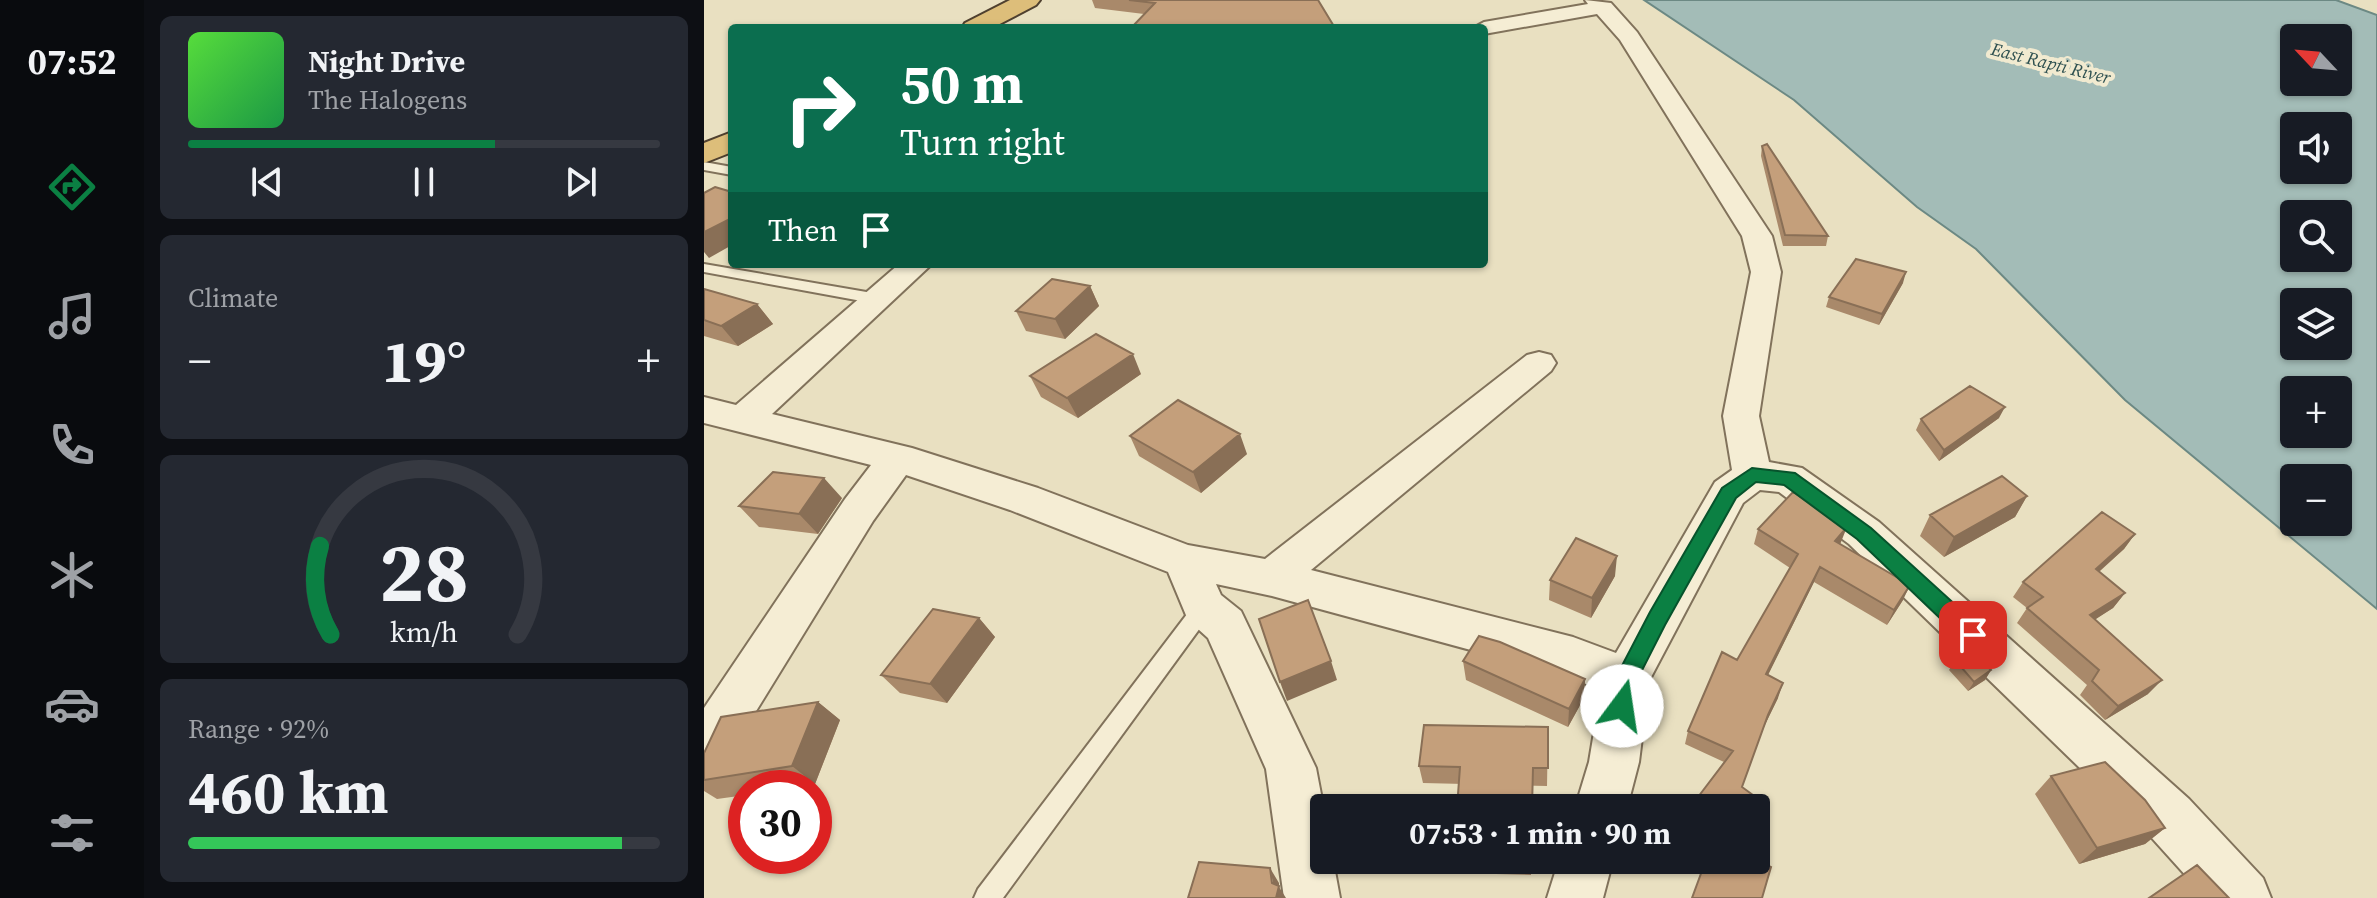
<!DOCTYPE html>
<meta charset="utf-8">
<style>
:root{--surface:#171b24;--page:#242831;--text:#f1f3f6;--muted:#9ea1a6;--line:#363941;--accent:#0b8043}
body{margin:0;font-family:"Source Serif 4",serif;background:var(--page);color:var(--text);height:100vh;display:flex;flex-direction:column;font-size:30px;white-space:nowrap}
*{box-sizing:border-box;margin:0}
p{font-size:26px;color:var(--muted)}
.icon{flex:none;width:44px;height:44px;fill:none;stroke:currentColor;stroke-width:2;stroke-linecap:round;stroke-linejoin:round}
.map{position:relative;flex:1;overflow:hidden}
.side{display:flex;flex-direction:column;gap:16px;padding:16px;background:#0d0f14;width:560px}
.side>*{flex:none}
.top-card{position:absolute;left:24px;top:24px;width:760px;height:244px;border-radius:8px;box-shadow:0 2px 6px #0004;background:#0b6e4f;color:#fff;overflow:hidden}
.needle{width:52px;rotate:296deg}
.buttons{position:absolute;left:1576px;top:24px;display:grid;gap:16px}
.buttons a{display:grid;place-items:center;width:72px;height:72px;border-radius:8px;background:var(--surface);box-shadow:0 2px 6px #0004;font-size:40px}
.speed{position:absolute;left:24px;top:770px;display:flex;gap:16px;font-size:40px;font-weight:700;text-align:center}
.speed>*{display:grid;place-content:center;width:104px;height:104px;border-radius:50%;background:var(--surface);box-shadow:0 2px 6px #0004;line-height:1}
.speed .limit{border:12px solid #d22;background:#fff;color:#111}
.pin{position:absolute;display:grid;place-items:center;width:68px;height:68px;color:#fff;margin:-34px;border-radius:16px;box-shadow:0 4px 12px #0006}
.me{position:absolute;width:88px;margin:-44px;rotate:14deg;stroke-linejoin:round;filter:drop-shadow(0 0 6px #0008)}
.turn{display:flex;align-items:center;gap:28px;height:168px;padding:0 40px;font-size:36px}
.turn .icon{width:104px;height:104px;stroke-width:2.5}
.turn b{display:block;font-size:56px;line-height:68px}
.then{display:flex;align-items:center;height:76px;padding:0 40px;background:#0003;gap:16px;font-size:30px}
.big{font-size:60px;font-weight:700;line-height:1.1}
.side .card{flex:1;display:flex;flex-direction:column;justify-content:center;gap:12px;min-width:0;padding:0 28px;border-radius:12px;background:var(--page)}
.side .dial{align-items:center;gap:0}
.dial svg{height:208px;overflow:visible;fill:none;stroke:var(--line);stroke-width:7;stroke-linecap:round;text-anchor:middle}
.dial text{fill:var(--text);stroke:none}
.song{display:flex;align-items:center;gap:24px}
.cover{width:96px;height:96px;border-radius:12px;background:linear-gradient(135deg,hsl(110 70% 55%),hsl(140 70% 35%))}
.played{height:8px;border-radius:4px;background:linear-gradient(90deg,var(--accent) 65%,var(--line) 65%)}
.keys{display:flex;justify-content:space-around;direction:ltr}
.heat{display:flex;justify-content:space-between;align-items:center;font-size:44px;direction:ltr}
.charge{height:12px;border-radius:6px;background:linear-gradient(90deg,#34c759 92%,var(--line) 0)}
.trip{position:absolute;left:606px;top:794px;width:460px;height:80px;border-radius:8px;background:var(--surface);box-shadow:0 2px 6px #0004;font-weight:700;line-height:80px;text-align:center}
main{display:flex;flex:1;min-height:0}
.tab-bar{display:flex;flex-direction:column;width:144px;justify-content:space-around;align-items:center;background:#090b0e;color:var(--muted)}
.tab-bar .icon{width:56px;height:56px}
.tab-bar .on{color:var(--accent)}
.tab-bar b{font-size:36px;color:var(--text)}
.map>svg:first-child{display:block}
</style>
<main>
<nav class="tab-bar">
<b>07:52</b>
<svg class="icon on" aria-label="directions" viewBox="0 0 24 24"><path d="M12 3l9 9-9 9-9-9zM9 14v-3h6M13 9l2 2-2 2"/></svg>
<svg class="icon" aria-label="music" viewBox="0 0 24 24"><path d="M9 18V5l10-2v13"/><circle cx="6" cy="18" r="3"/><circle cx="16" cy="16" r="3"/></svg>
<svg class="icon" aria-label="phone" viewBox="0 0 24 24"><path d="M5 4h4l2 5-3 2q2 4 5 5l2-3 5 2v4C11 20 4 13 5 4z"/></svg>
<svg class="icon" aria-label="climate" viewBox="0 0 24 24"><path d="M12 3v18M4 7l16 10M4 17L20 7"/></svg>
<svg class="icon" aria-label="car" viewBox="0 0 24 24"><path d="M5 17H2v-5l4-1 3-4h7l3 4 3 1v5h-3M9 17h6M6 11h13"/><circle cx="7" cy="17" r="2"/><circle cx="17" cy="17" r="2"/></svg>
<svg class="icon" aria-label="filters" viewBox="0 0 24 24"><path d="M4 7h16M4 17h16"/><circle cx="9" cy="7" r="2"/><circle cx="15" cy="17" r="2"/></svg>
</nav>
<section class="side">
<div class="card">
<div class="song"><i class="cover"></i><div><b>Night Drive</b><p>The Halogens</p></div></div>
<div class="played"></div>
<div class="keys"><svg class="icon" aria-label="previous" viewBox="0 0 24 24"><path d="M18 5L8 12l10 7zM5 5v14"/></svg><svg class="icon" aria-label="pause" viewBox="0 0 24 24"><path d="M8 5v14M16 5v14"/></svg><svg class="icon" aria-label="next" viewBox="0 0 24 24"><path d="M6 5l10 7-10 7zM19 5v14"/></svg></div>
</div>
<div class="card"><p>Climate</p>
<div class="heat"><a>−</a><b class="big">19°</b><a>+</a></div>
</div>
<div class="card dial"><svg viewBox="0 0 100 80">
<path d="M14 69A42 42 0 1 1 86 69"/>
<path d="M14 69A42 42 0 0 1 10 35" stroke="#0b8043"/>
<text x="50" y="56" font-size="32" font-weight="700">28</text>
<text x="50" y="72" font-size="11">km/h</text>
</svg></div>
<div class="card"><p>Range · 92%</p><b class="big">460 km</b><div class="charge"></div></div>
</section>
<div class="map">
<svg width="1673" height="898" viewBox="0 0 1673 898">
<rect width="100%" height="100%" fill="#e9e0c1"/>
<path fill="#a3bcb7" stroke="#6c8984" stroke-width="2" fill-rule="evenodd" d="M940 0H1632L1673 15V609L1421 400 1272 249 1213 207 1090 100ZM1590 38H1634V82H1590ZM1634 126V170H1590V126ZM1634 214V258H1590V214ZM1590 302H1634V346H1590ZM1590 390H1634V434H1590ZM1590 478H1634V522H1590Z"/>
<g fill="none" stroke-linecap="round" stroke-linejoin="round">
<defs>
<path id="service" d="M0 162 28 167V175L0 170Z
M0 264 174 294 182 299 174 304 0 272Z
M500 598 507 601 511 607 507 613 299 898H270L274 889 493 601Z"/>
<path id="minor" d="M881 0 907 3 933 32 1068 236 1077 272 1055 416 1065 462 1098 468 1175 522 1485 799 1559 878 1567 898H1502L1447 837 1145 544 1075 492 1056 490 1039 503 945 681 935 762 923 808H871L885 762 897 690 862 676 568 596 512 584 517 595 537 611 612 768 620 810V860H629L636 898H580L562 769 504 638 484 620 464 572 306 510 202 475 169 521 33 742 18 775 0 782V708L141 499 167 465 0 423V397L32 405 195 264H228L68 414 208 448 334 488 484 545 561 559 823 355 835 352 847 355 852 363 847 371 607 570 869 637 912 653 1011 482 1028 470 1019 416 1047 272 1038 236 916 40 893 14 780 34V28H769L780 22 884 4Z
M855 860H909L899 898H843Z"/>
<path id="trunk" d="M306 0H336L332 5 288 28H258L261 23Z
M28 132V152L0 163V143Z"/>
</defs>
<use href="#service" stroke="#81725b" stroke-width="4"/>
<use href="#minor" stroke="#81725b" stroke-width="4"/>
<use href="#trunk" stroke="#4f402f" stroke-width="4"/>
<use href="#service" fill="#f5edd4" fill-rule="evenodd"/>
<use href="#minor" fill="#f5edd4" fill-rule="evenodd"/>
<use href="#trunk" fill="#ddbe7a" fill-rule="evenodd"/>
</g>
<path fill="#a9896a" d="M388 0H614L440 14 391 8Z
M1058 146 1124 236 1122 246H1079L1057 156Z
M1199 283 1175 325 1122 307 1125 297Z
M386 286 395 306 361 339 322 331 312 311Z
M0 289 53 304 69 324 34 346 0 336Z
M437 374 374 418 337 397 326 376Z
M1295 418 1235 461 1212 430 1217 419Z
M426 436 543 454 497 493 435 456Z
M1323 496 1311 517 1240 557 1216 536 1226 515Z
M138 498 114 534 55 527 35 506Z
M1054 529 1137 542 1136 544 1199 600 1183 625 1110 582 1064 675 1074 698 1059 728 1038 787 1057 801 1052 813V808H989L991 801 1020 762 981 744 984 731 1033 660 1086 568 1050 544Z
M1431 534 1420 549 1395 572 1421 593 1409 608 1391 619 1444 694 1401 720 1376 695 1383 685 1313 623 1323 608 1309 597 1319 582Z
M911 576 887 618 845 600 846 580Z
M275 618 291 637 243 703 196 693 177 675Z
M1251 660 1287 670 1281 680 1264 691 1245 670Z
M759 661 881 679 880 698 864 727 762 680Z
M114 702 136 720 111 784 84 788H42V795L13 799 0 791V753Z
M844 727 843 786 719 783 715 766Z
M1347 776 1461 828 1441 844 1375 864 1331 794Z
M749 860H827V875L752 873Z"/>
<path fill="#896f56" d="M28 218V245L5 258 0 252V232Z
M1202 272 1199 283 1175 325 1178 314Z
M386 286 395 306 361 339 351 319Z
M53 304 69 324 34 346 17 326Z
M429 354 437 374 374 418 363 398Z
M1301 407 1295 418 1235 461 1240 450Z
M536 434 543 454 497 493 489 472Z
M120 478 138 498 114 534 95 514Z
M1323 496 1311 517 1240 557 1250 537Z
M1143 527 1137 542 1125 556 1131 541Z
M1431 534 1420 549 1381 584 1392 569Z
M913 556 911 576 887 618 888 598Z
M1116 567 1110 582 1057 689 1062 674Z
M1206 585 1199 600 1183 625 1190 610Z
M1421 593 1409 608 1375 630 1386 615Z
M275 618 291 637 243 703 226 684Z
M627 661 633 680 583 701 576 682Z
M1287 670 1281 680 1264 691 1270 682Z
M881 679 880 698 864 727 865 709Z
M1458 680 1444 694 1401 720 1414 706Z
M1079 683 1074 698 1059 729 1064 715Z
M114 702 136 720 111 784 88 766Z
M1461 828 1441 844 1375 864 1393 848Z
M566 868 575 883V887L582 898H572Z"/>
<path fill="#c49f7b" stroke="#896f56" stroke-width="2" d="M425 0H614L631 28H427L451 3Z
M1063 144 1124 236 1081 235 1058 146Z
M11 187 28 192V218L0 232V193Z
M1152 259 1202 272 1178 314 1125 297Z
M348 279 386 286 351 319 312 311Z
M0 289 53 304 17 326 0 320Z
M392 334 429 354 363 398 326 376Z
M1266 386 1301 407 1240 450 1217 419Z
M474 400 536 434 489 472 426 436Z
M69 472 120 478 95 514 35 506Z
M1298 476 1323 496 1250 537 1226 515Z
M1089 492 1143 527 1131 541 1206 585 1190 610 1116 567 1062 674 1079 683 1064 715 1038 787 1057 801 1052 809 1000 808 991 801 1029 751 984 731 1018 652 1033 660 1094 554 1054 529Z
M1398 512 1431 534 1392 569 1421 593 1386 615 1458 680 1414 706 1388 681 1395 670 1323 608 1339 597 1319 582Z
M872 538 913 556 888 598 846 580Z
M604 600 627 661 576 682 555 619Z
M229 609 275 618 226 684 177 675Z
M775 636 796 642 881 679 865 709 759 661Z
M1266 650 1287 670 1270 682 1251 660Z
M114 702 88 766 0 780V753L17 717Z
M720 725 844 727V768H829L828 808H753L756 767 715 766Z
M1401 762 1441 800 1461 828 1393 848 1347 776Z
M1002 860H1052L1067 867 1058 898H988Z
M495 862 566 868 568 883 575 886 572 898H484Z
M1493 865 1525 898H1445Z"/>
<path fill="#0b8043" stroke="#07532c" stroke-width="2" d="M1048 468 1091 473 1167 528 1277 628 1280 635 1277 642 1269 644 1261 642 1153 539 1080 485 1052 482 1032 498 961 625 933 680 926 714 918 717 910 714 907 706 911 679 946 612 1018 488Z"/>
<g text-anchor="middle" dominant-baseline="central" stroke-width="8" stroke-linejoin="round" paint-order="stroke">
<g font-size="18" font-style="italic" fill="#2e5050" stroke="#f1ead0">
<text transform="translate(1347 63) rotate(14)">East Rapti River</text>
</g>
</g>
</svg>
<div class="buttons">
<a><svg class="needle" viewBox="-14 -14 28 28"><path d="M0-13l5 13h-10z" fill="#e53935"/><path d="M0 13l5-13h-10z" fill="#9ea1a6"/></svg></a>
<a><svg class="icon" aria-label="sound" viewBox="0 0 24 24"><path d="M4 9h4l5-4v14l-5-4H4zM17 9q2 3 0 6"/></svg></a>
<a><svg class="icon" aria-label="search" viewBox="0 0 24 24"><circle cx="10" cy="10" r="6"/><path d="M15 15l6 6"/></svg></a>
<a><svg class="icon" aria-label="layers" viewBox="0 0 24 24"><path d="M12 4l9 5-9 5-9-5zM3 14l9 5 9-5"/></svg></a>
<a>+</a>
<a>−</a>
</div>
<div class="speed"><div class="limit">30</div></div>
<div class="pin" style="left:1269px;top:635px;background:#d93025"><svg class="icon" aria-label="arrive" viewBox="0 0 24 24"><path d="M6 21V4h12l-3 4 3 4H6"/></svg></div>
<svg class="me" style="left:918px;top:706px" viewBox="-20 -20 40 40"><circle r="19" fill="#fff"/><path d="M0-13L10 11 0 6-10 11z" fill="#0b8043"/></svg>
<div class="trip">07:53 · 1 min · 90 m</div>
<div class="top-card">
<div class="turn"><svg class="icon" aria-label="right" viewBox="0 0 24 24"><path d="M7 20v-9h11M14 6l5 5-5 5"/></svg><div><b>50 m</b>Turn right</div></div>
<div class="then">Then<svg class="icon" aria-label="arrive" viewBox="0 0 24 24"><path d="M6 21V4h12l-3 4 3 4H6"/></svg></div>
</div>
</div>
</main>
